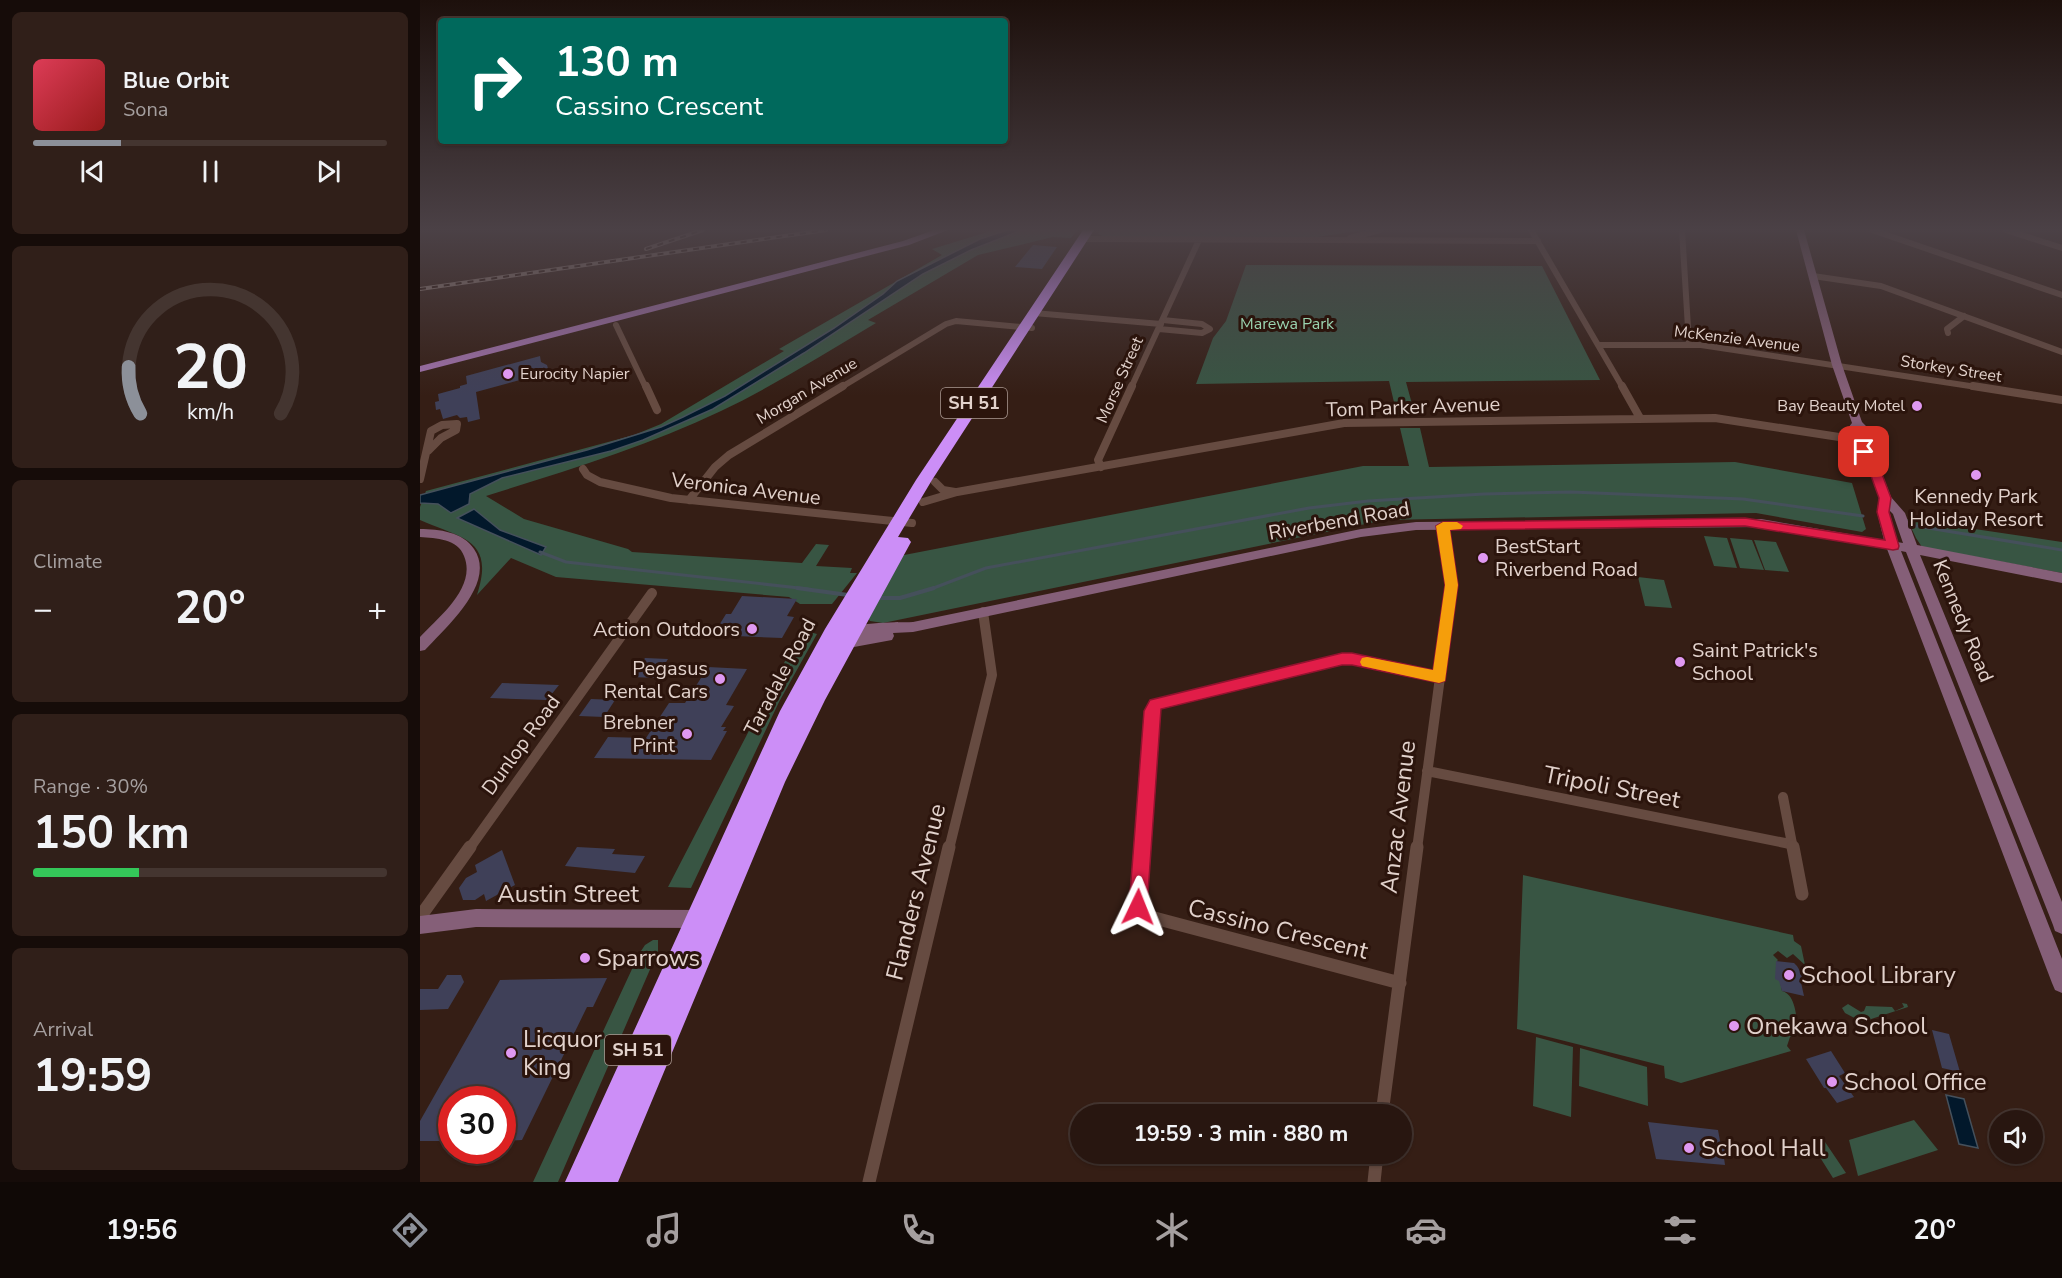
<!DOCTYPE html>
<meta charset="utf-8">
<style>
:root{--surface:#281610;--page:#301f19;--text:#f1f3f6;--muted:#a59f9f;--line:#443530;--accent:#8c9099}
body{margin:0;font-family:"Nunito Sans",sans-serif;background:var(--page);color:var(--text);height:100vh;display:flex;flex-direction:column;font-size:22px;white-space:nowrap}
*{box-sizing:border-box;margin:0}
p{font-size:20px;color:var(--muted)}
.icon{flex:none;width:33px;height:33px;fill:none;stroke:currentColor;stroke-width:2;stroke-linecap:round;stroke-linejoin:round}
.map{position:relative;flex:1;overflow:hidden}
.details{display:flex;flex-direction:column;gap:12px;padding:12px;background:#160c09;width:420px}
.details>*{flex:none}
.banner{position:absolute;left:18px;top:18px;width:570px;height:126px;border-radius:6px;box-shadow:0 2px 4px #0004,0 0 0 2px var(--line);background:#00695c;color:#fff;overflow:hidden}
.controls{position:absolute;left:1569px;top:1110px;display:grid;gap:12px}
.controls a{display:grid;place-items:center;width:54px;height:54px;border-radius:50%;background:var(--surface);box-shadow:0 2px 4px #0004,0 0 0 2px var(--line);font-size:30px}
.speed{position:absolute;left:18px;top:1086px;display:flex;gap:12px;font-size:30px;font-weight:700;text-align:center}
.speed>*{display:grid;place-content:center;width:78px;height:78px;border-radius:50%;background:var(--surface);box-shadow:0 2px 4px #0004,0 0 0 2px var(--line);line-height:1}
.speed .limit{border:9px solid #d22;background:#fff;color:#111}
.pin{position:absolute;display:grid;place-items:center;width:51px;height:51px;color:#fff;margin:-26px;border-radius:12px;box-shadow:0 3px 9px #0006}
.me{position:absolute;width:66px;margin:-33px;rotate:2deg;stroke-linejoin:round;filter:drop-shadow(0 0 4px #0008)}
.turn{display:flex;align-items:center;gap:21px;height:126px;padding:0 18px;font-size:27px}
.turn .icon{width:78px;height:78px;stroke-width:2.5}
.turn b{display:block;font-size:42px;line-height:51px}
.big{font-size:45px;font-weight:700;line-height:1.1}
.details .tile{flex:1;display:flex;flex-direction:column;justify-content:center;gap:9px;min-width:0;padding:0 21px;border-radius:9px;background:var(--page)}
.details .dial{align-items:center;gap:0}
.dial svg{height:156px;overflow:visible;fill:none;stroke:var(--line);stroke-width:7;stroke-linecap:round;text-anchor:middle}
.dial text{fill:var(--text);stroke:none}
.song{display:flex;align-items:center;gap:18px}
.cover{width:72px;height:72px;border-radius:9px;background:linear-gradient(135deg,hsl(350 70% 55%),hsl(0 70% 35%))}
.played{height:6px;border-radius:3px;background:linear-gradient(90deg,var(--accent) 25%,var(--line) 25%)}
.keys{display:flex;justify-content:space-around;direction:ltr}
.heat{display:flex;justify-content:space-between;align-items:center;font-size:33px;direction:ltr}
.charge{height:9px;border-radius:4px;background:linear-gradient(90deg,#34c759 30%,var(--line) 0)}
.trip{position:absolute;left:650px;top:1104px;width:342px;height:60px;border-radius:30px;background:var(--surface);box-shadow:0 2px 4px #0004,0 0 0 2px var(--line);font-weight:700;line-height:60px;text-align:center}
.dock{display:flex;height:96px;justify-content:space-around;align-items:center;background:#100906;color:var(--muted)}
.dock .icon{width:42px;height:42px}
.dock .active{color:var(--accent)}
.dock b{font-size:27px;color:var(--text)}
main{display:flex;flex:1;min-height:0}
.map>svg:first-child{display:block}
</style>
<main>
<section class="details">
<div class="tile">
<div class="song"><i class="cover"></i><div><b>Blue Orbit</b><p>Sona</p></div></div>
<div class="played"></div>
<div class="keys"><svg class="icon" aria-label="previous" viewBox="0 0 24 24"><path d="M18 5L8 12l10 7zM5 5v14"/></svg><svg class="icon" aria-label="pause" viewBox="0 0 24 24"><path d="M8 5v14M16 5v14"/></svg><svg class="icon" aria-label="next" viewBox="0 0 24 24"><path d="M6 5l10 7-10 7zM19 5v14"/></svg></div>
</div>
<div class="tile dial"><svg viewBox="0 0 100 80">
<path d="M14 69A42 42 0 1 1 86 69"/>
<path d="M14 69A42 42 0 0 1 8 45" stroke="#8c9099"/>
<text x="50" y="56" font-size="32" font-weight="700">20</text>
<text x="50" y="72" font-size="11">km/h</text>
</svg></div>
<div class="tile"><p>Climate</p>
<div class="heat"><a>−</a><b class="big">20°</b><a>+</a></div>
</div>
<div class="tile"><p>Range · 30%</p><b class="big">150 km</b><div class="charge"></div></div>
<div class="tile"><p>Arrival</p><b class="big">19:59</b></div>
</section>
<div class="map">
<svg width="1642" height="1182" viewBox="0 0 1642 1182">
<rect width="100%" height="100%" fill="#351e15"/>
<path fill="#385543" d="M574 230H657L651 238 633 237 558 255 448 320 456 323C405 353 354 386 301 411 226 447 145 471 66 496L104 519 208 549 212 552 382 563 396 544 409 545 396 566 432 568 430 573H437L412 604H380L369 597 136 577 91 558 57 595C75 539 43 539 0 520V507L6 491 214 435 241 424 364 351 359 349 522 255 512 249Z
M681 230H943L891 238 685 237 678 234Z
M826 265 1122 266 1180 380 986 382 995 415H977L969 381 776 384 793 338 806 321Z
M980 428H1000L1009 467 1315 462 1432 483 1446 529 1442 532 1336 513 965 520 463 623 450 621 446 616 479 556 943 466H989Z
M1487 519 1642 542V573L1502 547 1496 538Z
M1284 536 1307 538 1317 568 1294 566Z
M1310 538 1332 540 1344 570 1320 568Z
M1334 540 1356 542 1369 572 1345 570Z
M1218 577 1244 580 1252 608 1225 606Z
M386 631 397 634 359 702 271 888 248 887 378 636Z
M1103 875 1373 935 1374 941 1381 946 1385 965 1373 954 1367 958 1358 951 1353 955 1358 960 1356 962 1362 991C1377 995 1376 1020 1379 1034L1370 1037 1367 1046 1371 1051 1261 1083 1245 1078 1244 1066 1097 1029Z
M233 940H238V951L138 1182H113L219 954 225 945Z
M1482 1003 1487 1004 1488 1007 1442 1022 1425 1013 1422 1008 1428 1004 1441 1012 1444 1011 1446 1006 1472 1007 1475 1011 1484 1007Z
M1116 1037 1153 1047 1151 1117 1113 1106Z
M1160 1048 1227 1067 1228 1106 1159 1086Z
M1494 1120 1518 1150 1438 1176 1429 1140Z
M1403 1139 1426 1173 1413 1178 1391 1143Z"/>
<path fill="#02182b" stroke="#45505b" stroke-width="1.5" d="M587 230H602L551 250 503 274 384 353 293 409 223 440 191 451 82 478 50 494 49 504 31 513 18 504 0 503V495L167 450 241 427 263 417 305 396 414 328 463 294 477 281 560 239Z
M54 509 80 530 126 547 121 555 37 518Z
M1526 1095 1544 1099 1558 1148 1539 1144Z"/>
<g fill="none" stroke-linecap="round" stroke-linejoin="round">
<path stroke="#45505b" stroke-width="3" d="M1490 525 1642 550
M120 552 146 562 388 589
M511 589 566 568 889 508 948 501 1064 494 1151 492 1323 499 1443 516"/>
<path stroke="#45505b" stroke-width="4" d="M377 588 428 595
M458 598H480L514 588"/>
</g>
<path fill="#3f4058" d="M613 245 637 247 622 269 595 267Z
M120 356 121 362 127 365 129 372 56 392 60 419 48 422 47 417 40 418 37 415 23 419 20 409 16 410 15 402 19 401 18 394 40 388V386L47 384 46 376Z
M322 596 377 599 367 616 374 617 362 638 293 635 306 614H311Z
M225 658 248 659 236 678 212 677Z
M288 667 327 669 306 705 314 706 301 727H306L303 731H307L291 760 174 758 188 737 226 738 249 703H265Z
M82 683 139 685 127 700 70 698Z
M171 699 195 700 184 717 159 716Z
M157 847 195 849 192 854 225 856 215 873 145 866Z
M82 850 95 885 66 901 64 894 55 900H43L39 888 46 878 57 872 55 865Z
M1356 961 1374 963 1377 966 1384 978H1380L1384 996 1362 991 1359 981 1355 979Z
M27 975H41L44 982 28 1009 0 1010V989H18Z
M187 978 173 1007H167L102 1140 82 1141V1100H32V1141H0V1121L80 980Z
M1512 1030 1529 1034 1540 1072 1522 1068Z
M1411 1051 1425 1073 1419 1076 1434 1097 1417 1103 1406 1088H1404L1386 1059Z
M1228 1122 1298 1130 1300 1141 1303 1142 1307 1158H1304L1305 1165 1236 1159Z"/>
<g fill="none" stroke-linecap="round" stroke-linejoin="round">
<path stroke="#664b41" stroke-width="6" d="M1111 230 1203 388
M1262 230 1269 344
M1452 230 1642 295
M1586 230 1642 248
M930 238 960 230
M663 239 1118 241
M1393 276 1461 286 1642 352
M614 313 741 324
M196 325 226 388
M739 329 782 333 790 329 782 324 743 320
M1528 333 1527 329 1544 316
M1178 345H1281L1563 388
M420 388 526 324 536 321 612 328
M711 388 779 240"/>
<path stroke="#664b41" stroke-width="8" d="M226 386 237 410
M1202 386 1220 418
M1553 386 1642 400
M681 467 678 460 712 386
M163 469 167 475 180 482 251 498 492 523
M0 479 11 431 22 425 37 424 36 430 21 438 8 451
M515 482 523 490 535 492
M269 500 295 467 309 455 423 386
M503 502 537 492 924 423 1295 418 1419 437 1434 442 1442 449
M1023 526 1031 589"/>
<path stroke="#664b41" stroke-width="10" d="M1007 771 1370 844
M1363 797 1373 849
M49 849 232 593
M529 849 572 675 563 612
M721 849 732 711 735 704 922 659H932L1019 677
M997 849 1032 588"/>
<path stroke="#664b41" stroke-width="13" d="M721 847C720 866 709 904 727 916L980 983
M1373 847 1382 894
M0 917 50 847
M962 1114 997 847
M449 1182 529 847
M954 1182 957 1154"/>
<path fill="#855f78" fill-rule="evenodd" d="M1376 230H1384L1422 365 1442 422 1448 428 1441 431 1447 448 1456 458 1471 497 1485 513 1497 545 1642 573V583L1500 555 1642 902V934L1635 931 1633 925 1486 552 1481 551 1642 959V993L1635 990 1632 983 1467 549 1341 527 996 530 941 537 493 632 473 633 474 636 472 640 434 647 429 646 419 636C430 620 474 623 493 622L941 529 996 522 1341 519 1464 540 1457 512 1459 498 1445 459 1436 449 1428 428 1432 423 1412 365ZM1469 510 1473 514 1483 543 1477 542Z
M0 529C19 529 43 532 54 549 77 583 26 627 5 650L0 651V637C19 617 57 587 44 556 38 539 16 538 0 537Z
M56 909 282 910 288 913 291 919 288 925 282 928 56 927 0 934V916Z"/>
<path fill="#a373ae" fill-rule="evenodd" d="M514 230H528L489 245 0 372V366L483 241Z"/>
<path fill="#cc8ef7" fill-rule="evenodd" d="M663 230H674L512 480 478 537 488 538 491 542 405 700 365 782 198 1182H145L360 711 405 629 496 480Z"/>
<defs>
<path id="rail" d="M226 249 283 230
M0 289 406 230"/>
</defs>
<use href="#rail" stroke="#97847d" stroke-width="4"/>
<use href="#rail" stroke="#2b140c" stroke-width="2" stroke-dasharray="6" stroke-linecap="butt"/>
</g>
<linearGradient id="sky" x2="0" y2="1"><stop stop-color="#1d100c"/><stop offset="0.58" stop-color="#4b4146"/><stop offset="1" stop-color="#4b4146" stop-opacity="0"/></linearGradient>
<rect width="1642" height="396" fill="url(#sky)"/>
<path fill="#e11d48" stroke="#92132f" stroke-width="1.5" d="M1444 448 1456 458 1471 498 1469 512 1479 546 1478 549 1473 550 1325 526 1030 530 1038 585 1025 681 1019 683 932 665H922L741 709 727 907 724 913 718 916 711 913 709 907 724 711 730 700 922 653H932L1013 670 1025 585 1016 526 1023 522 1325 518 1465 540 1457 512 1459 498 1445 459 1438 452Z"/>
<path fill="#f59e0b" d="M1037 522 1043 526 1041 529 1030 530 1038 585 1025 681 1019 683 942 666 940 662 942 658 947 657 1013 670 1025 585 1016 526 1023 522Z"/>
<g fill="#df98f1" stroke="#2b140c" stroke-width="2">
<circle cx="88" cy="374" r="6"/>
<circle cx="1497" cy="406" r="6"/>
<circle cx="1556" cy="475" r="6"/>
<circle cx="1063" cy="558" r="6"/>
<circle cx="332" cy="629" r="6"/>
<circle cx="1260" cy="662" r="6"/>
<circle cx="300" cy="679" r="6"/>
<circle cx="267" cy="734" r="6"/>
<circle cx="165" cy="958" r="6"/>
<circle cx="1369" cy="975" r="6"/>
<circle cx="1314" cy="1026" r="6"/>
<circle cx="91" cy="1053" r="6"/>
<circle cx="1412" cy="1082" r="6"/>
<circle cx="1269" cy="1148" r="6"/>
</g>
<g text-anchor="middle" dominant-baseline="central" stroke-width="6" stroke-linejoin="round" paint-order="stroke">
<g font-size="16" fill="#9ad4b0" stroke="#2b140c">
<text x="867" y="324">Marewa Park</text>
</g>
<g font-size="16" fill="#e2d2cc" stroke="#2b140c">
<text transform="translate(1317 339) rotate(7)">McKenzie Avenue</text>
<text transform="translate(1531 369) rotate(9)">Storkey Street</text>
<text transform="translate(700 380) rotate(-66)">Morse Street</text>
<text transform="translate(387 391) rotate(-31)">Morgan Avenue</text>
</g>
<g font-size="16" fill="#e2d2cc" stroke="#2b140c" text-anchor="start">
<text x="100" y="374">Eurocity Napier</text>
<text x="1485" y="406" text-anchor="end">Bay Beauty Motel</text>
</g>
<g fill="#2b140c" stroke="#ab9992" stroke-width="1.5">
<rect x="521" y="388" width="66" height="30" rx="4.5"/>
<rect x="185" y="1035" width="66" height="30" rx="4.5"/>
</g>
<g font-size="18" font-weight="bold" fill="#e2d2cc">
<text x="554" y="403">SH 51</text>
<text x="218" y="1050">SH 51</text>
</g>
<g font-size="20" fill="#e2d2cc" stroke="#2b140c">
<text transform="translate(993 407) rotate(-2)">Tom Parker Avenue</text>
<text transform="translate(326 489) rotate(7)">Veronica Avenue</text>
<text transform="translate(919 521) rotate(-10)">Riverbend Road</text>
<text transform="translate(1543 621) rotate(68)">Kennedy Road</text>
<text transform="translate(360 677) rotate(-62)">Taradale Road</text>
<text transform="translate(101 745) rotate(-54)">Dunlop Road</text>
</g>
<g font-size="20" fill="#e2d2cc" stroke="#2b140c" text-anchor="end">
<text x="1556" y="496" text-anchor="middle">Kennedy Park<tspan x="1556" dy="23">Holiday Resort</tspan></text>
<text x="1075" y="546" text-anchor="start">BestStart<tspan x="1075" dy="23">Riverbend Road</tspan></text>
<text x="320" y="629">Action Outdoors</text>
<text x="1272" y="650" text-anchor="start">Saint Patrick's<tspan x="1272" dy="23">School</tspan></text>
<text x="288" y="668">Pegasus<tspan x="288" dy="23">Rental Cars</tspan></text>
<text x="255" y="722">Brebner<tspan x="255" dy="23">Print</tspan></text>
</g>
<g font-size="24" fill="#e2d2cc" stroke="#2b140c">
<text transform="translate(1192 787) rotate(11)">Tripoli Street</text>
<text transform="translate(978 817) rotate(-83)">Anzac Avenue</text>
<text transform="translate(496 892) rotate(-76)">Flanders Avenue</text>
<text x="148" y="894">Austin Street</text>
<text transform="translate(858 929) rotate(14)">Cassino Crescent</text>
</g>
<g font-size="24" fill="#e2d2cc" stroke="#2b140c" text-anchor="start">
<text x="177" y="958">Sparrows</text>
<text x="1381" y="975">School Library</text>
<text x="1326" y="1026">Onekawa School</text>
<text x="103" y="1039">Licquor<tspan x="103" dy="28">King</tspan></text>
<text x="1424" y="1082">School Office</text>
<text x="1281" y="1148">School Hall</text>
</g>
</g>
</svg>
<div class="controls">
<a><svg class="icon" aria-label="sound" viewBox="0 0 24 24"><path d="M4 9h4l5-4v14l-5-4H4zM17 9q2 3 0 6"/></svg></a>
</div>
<div class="speed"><div class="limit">30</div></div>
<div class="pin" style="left:1444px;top:452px;background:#d93025"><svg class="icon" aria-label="arrive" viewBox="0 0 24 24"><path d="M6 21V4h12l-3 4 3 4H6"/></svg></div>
<svg class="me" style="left:718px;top:907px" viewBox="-20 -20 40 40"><path d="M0-17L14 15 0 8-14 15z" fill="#e11d48" stroke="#fff" stroke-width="4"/></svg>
<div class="trip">19:59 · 3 min · 880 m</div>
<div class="banner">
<div class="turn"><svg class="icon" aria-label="right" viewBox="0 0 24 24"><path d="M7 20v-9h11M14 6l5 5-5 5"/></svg><div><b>130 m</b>Cassino Crescent</div></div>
</div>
</div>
</main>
<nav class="dock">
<b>19:56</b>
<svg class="icon active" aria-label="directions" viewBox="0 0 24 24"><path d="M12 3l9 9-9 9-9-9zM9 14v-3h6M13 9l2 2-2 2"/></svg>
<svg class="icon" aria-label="music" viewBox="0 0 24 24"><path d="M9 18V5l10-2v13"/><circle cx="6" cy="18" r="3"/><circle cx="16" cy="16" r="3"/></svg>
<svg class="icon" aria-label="phone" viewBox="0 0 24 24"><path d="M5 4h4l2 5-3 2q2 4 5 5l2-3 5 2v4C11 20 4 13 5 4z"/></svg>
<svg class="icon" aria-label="climate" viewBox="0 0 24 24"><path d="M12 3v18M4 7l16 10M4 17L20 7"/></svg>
<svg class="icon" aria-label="car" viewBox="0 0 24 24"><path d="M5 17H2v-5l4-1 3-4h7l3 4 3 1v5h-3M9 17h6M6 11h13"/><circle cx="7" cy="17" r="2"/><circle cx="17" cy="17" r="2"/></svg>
<svg class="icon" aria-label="filters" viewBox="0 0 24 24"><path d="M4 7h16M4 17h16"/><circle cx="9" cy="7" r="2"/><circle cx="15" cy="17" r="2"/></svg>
<b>20°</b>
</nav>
